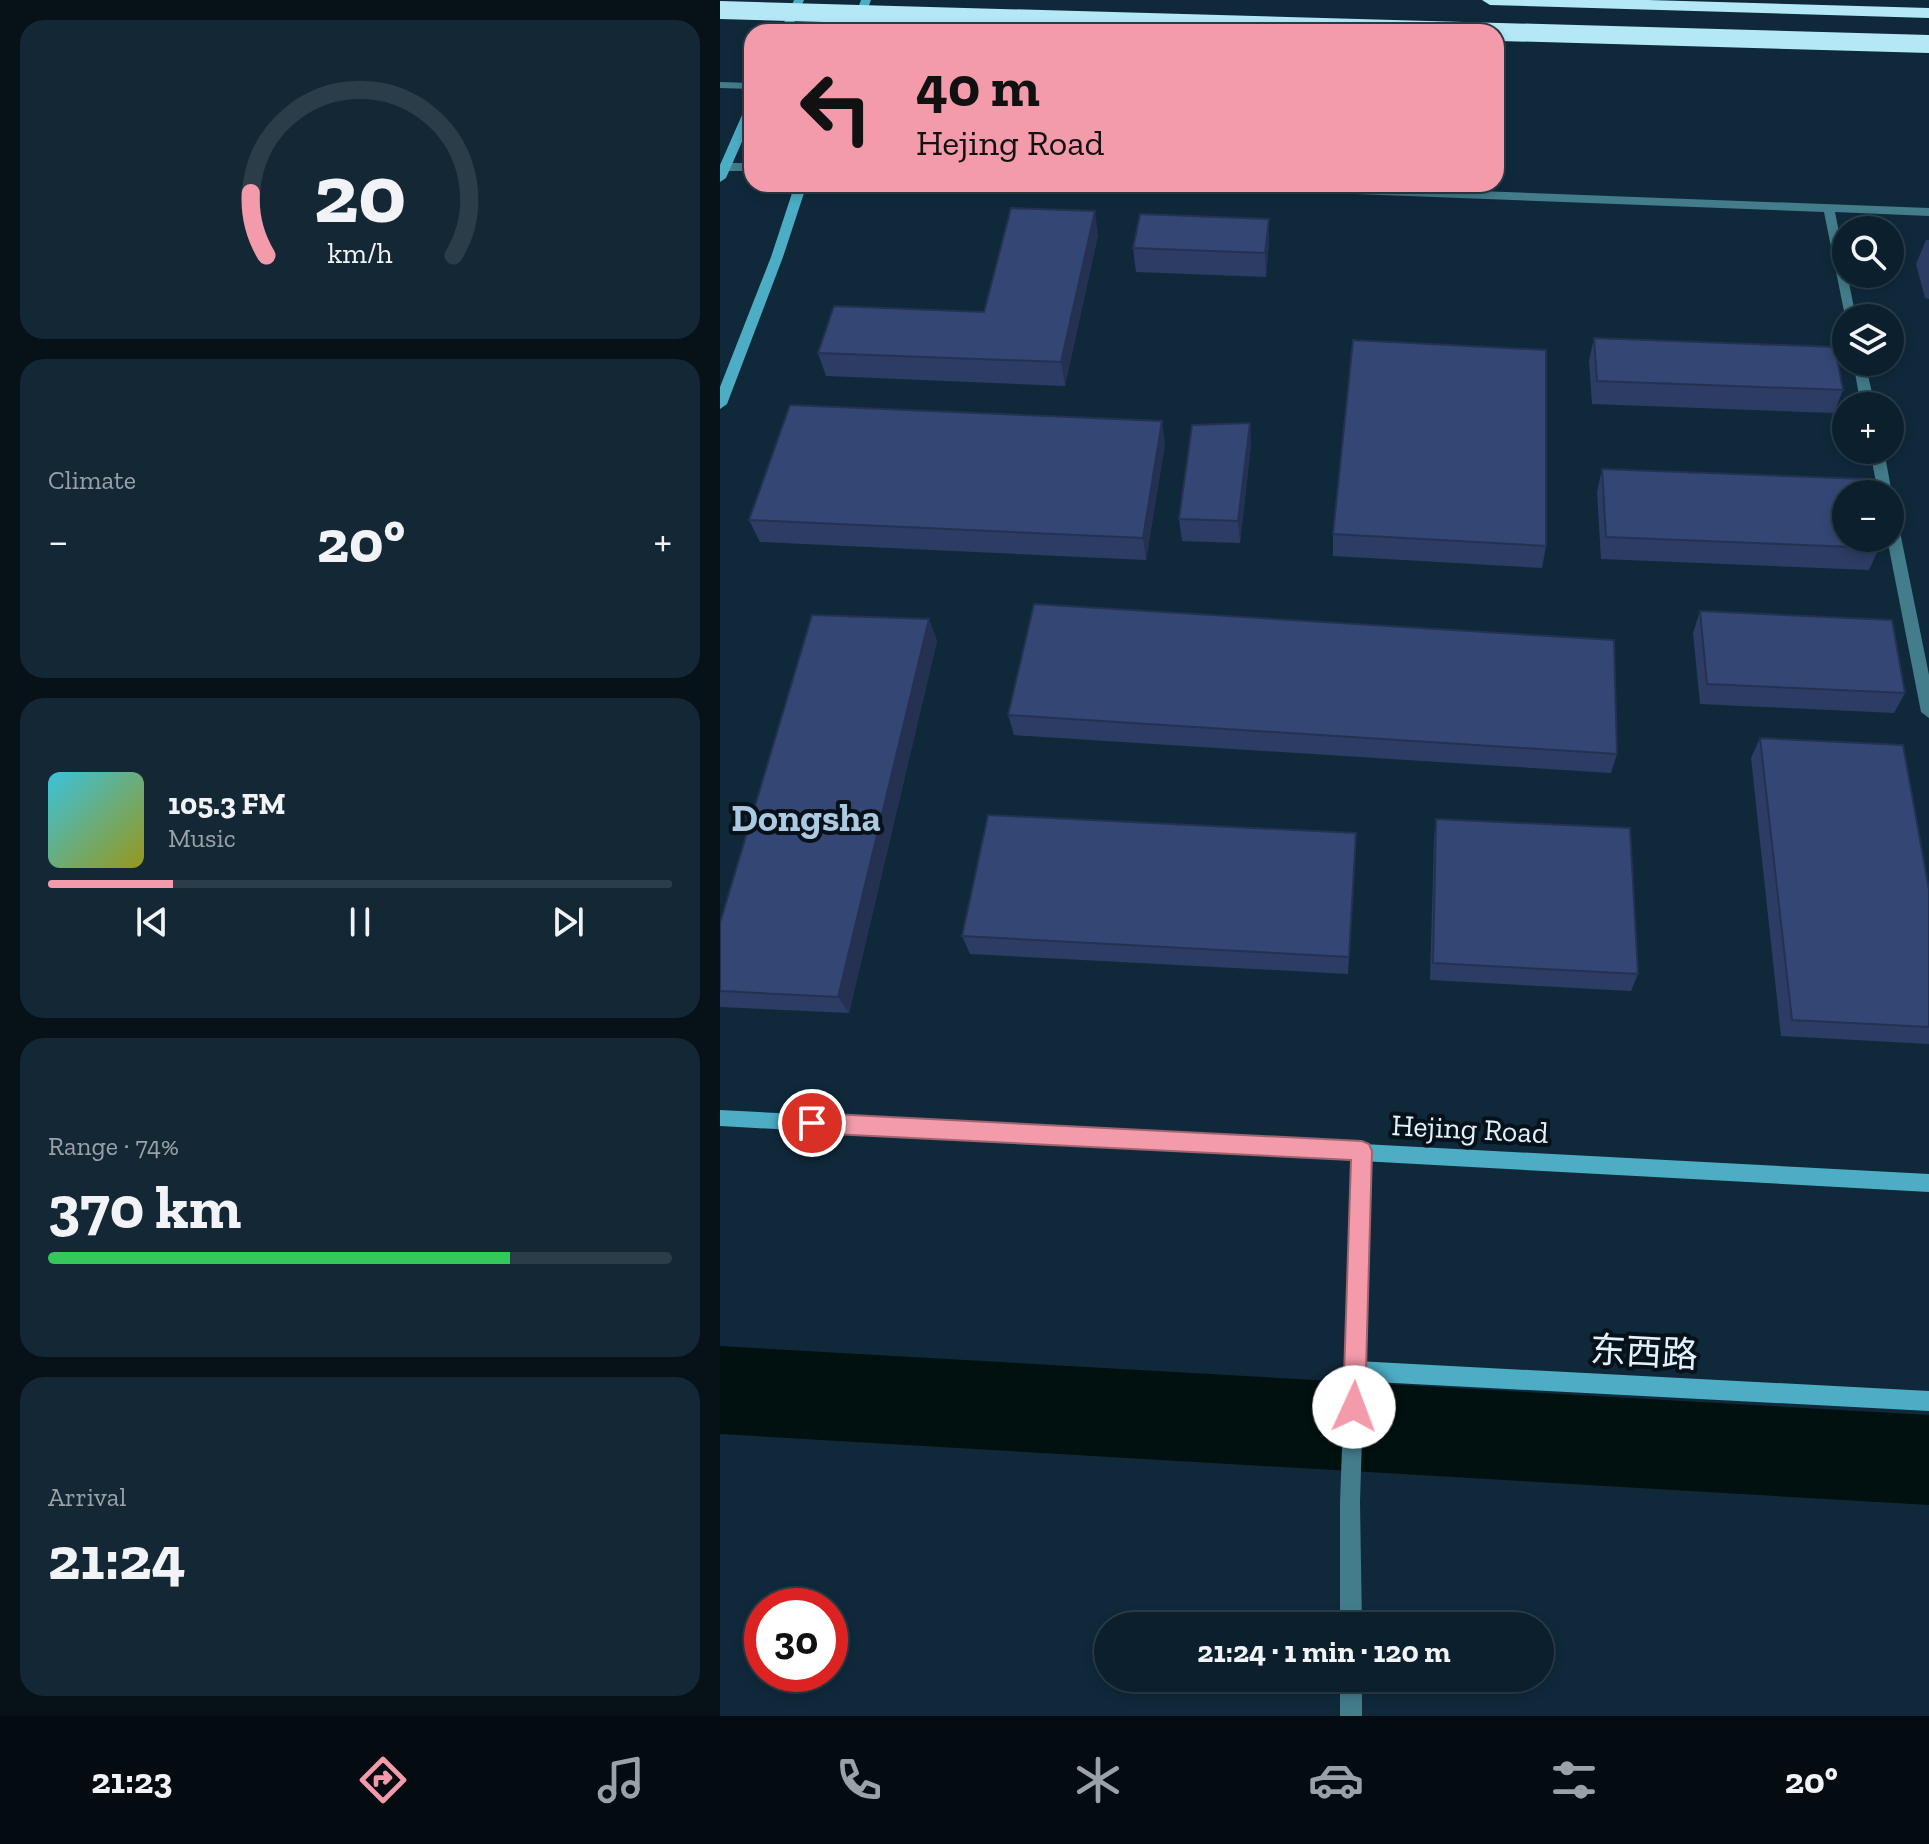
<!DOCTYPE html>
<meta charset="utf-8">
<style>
:root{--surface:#0b1f2c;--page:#142734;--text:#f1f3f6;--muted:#9aa2a9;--line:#2b3d48;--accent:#f39aab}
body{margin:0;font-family:"Zilla Slab","Noto Sans SC",serif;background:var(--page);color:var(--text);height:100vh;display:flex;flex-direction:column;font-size:30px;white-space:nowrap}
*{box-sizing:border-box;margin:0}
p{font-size:26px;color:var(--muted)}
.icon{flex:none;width:44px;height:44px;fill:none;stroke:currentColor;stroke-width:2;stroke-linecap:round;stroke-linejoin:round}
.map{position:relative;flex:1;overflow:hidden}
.details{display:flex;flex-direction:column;gap:20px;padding:20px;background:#061118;width:720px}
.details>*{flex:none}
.hud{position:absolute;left:24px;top:24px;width:760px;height:168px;border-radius:24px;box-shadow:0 4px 12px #0003,0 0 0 2px var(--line);background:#f39aab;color:#111;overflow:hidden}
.fabs{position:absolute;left:1112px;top:216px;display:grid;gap:16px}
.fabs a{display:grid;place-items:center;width:72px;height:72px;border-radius:50%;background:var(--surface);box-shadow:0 4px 12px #0003,0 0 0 2px var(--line);font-size:40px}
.speed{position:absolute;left:24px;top:1588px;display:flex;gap:16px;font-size:40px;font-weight:700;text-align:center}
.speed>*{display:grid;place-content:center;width:104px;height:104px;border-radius:50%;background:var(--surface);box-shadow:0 4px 12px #0003,0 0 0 2px var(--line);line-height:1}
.speed .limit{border:12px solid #d22;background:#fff;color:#111}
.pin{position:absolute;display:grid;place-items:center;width:68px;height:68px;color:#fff;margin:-34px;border:4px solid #fff;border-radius:50%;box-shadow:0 2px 8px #0007}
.me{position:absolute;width:88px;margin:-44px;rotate:2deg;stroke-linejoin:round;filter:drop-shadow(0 0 6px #0008)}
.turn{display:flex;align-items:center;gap:28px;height:168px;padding:0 40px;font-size:36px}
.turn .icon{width:104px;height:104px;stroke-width:2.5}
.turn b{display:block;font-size:56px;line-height:68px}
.big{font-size:60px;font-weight:800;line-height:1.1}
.details .card{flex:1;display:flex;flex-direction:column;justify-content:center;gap:12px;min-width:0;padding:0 28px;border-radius:24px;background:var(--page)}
.details .dial{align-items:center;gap:0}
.dial svg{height:208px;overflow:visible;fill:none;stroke:var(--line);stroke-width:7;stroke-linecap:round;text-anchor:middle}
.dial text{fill:var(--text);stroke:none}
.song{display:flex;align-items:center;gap:24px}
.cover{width:96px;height:96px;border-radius:12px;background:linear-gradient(135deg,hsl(190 70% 55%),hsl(60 70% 35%))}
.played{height:8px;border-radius:4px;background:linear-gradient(90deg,var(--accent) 20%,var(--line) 20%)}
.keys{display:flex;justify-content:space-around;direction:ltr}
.heat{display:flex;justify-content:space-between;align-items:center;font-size:44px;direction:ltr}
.charge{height:12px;border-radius:6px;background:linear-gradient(90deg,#34c759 74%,var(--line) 0)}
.trip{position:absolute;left:374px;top:1612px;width:460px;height:80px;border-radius:40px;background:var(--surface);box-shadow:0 4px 12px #0003,0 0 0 2px var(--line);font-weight:800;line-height:80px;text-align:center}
.dock{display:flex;height:128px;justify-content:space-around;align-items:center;background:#040c12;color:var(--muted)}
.dock .icon{width:56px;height:56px}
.dock .active{color:var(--accent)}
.dock b{font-size:36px;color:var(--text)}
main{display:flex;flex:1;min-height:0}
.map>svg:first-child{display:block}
</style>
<main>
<section class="details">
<div class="card dial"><svg viewBox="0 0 100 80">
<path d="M14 69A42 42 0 1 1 86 69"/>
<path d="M14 69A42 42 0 0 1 8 45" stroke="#f39aab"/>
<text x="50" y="56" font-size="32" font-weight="700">20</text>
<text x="50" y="72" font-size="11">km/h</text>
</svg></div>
<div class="card"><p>Climate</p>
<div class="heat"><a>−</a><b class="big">20°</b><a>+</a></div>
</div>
<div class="card">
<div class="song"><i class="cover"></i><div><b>105.3 FM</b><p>Music</p></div></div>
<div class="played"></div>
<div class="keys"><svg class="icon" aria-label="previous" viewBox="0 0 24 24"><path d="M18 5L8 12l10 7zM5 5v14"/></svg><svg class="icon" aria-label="pause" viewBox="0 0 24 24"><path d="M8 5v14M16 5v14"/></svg><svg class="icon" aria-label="next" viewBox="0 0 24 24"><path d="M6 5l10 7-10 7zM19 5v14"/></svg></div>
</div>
<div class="card"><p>Range · 74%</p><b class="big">370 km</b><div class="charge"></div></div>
<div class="card"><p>Arrival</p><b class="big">21:24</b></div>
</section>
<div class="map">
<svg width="1209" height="1716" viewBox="0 0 1209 1716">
<rect width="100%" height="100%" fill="#0f293b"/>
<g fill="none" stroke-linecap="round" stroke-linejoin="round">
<path fill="#001110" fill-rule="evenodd" d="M0 1346 1209 1415V1505L0 1434Z"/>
<path fill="#437c8a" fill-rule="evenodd" d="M0 82 32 83V89L0 88Z
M32 163V171H5L0 168 5 163Z
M470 184H570L1209 208V216L1115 212 1136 318H1126V321L1104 212 476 188Z
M1133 362H1145L1155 406H1141Z
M1150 450H1164L1172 494 1170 497V494H1158Z
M1170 512 1177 517 1209 675V718L1201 712 1167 538H1170Z
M642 1142 648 1145 651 1151 640 1502 642 1626H620V1502L633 1151 636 1145Z
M620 1678H642V1716H620Z"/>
<path fill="#4cadc4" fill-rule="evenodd" d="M74 0H84L70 32H60Z
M141 0H151L139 32H129Z
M32 103V119L6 178 0 182V165L26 106Z
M75 184H87L63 257 7 404 0 409V387L51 257Z
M0 1110 1209 1174V1192L0 1126Z
M636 1361 1209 1391V1411L636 1381 629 1378 626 1371 629 1364Z"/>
<path fill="#b4e8f6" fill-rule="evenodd" d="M762 0H928L1209 8V18L770 5Z"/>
<path stroke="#b4e8f6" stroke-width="18" d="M0 10 1209 44"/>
</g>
<path fill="#2d3c64" d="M549 219V242L546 277 416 272 413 248Z
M378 235 345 386 106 376 98 353 264 312Z
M1206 240H1209V299L1205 298 1196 264Z
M874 338 1123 390 1114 413 872 404 869 361Z
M530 423 531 445 520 543 462 541 459 519Z
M445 444 426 560 40 542 29 520Z
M882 469 1159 548 1149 570 881 559 877 492Z
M613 534 826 546 822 568 613 556Z
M980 611 1185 693 1174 713 980 704 973 633Z
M209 619 217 641 129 1013 0 1007V923Z
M288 715 897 754 891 773 294 735Z
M1040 738 1209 890V1044L1061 1036 1031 758Z
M716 819 918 974 911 991 710 980 714 838Z
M636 833 628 974 250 954 242 936Z"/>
<path fill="#243151" d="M375 211 378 235 345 386 341 362Z
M549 219V242L546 277 545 253Z
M442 421 445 444 426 560 423 538Z
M530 423 531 445 520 543 518 521Z
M209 619 217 641 129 1013 118 997Z"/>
<path fill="#344674" stroke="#243151" stroke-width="2" d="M291 208 375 211 341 362 98 353 114 306 264 312Z
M420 214 549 219 545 253 413 248Z
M874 338 1115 347 1123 390 877 381Z
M633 340 826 350V546L613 534Z
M70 405 442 421 423 538 29 520Z
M530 423 518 521 459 519 472 425Z
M882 469 1146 479 1149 494H1126V538H1157L1159 548 886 537Z
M314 604 894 640 897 754 288 715Z
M980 611 1172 620 1185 693 987 684Z
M92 615 209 619 118 997 0 991V923Z
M1040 738 1183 745 1209 890V1027L1072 1020Z
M268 815 636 833 629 957 242 936Z
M716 819 910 828 918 974 713 963Z"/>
<path fill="#f39aab" stroke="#9e646f" stroke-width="2" d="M92 1113 642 1141 649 1144 652 1151 645 1407 642 1414 634 1418 626 1414 623 1407 631 1160 92 1133 84 1130 82 1123 84 1116Z"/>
<g text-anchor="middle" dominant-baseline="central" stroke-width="8" stroke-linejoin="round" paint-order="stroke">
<g font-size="30" fill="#e2f1fd" stroke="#061119">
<text transform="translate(750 1129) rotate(3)">Hejing Road</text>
</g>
<g font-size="36" fill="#e2f1fd" stroke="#061119">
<text transform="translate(924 1352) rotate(3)">东西路</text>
</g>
<g font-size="38" font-weight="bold" fill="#abc9e1" stroke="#061119">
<text x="86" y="818">Dongsha</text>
</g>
</g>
</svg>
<div class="fabs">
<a><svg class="icon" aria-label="search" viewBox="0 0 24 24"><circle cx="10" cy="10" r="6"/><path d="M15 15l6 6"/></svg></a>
<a><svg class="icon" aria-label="layers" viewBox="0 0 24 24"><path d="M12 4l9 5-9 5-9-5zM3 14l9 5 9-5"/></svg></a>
<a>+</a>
<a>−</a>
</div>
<div class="speed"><div class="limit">30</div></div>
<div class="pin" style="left:92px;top:1123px;background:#d93025"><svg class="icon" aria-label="arrive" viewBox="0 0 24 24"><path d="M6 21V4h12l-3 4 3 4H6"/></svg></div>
<svg class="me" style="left:634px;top:1407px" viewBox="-20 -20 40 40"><circle r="19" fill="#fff"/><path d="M0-13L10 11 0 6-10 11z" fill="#f39aab"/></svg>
<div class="trip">21:24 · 1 min · 120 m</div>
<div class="hud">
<div class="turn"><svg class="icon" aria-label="left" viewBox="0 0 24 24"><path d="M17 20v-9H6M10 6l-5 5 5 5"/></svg><div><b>40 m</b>Hejing Road</div></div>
</div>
</div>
</main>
<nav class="dock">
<b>21:23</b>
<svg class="icon active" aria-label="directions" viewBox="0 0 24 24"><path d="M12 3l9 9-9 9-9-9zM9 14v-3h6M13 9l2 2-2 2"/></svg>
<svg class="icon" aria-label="music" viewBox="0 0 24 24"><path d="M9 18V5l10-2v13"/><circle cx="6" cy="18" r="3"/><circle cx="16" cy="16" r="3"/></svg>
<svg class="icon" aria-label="phone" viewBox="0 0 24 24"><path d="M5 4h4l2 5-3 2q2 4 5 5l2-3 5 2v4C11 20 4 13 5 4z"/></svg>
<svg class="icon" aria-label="climate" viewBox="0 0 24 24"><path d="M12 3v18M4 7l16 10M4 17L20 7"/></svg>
<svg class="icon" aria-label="car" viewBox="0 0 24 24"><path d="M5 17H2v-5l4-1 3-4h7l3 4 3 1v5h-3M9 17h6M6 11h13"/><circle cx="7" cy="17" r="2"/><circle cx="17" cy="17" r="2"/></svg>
<svg class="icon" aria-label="filters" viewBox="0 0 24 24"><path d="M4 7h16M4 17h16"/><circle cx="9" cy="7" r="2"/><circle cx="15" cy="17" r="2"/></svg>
<b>20°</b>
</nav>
